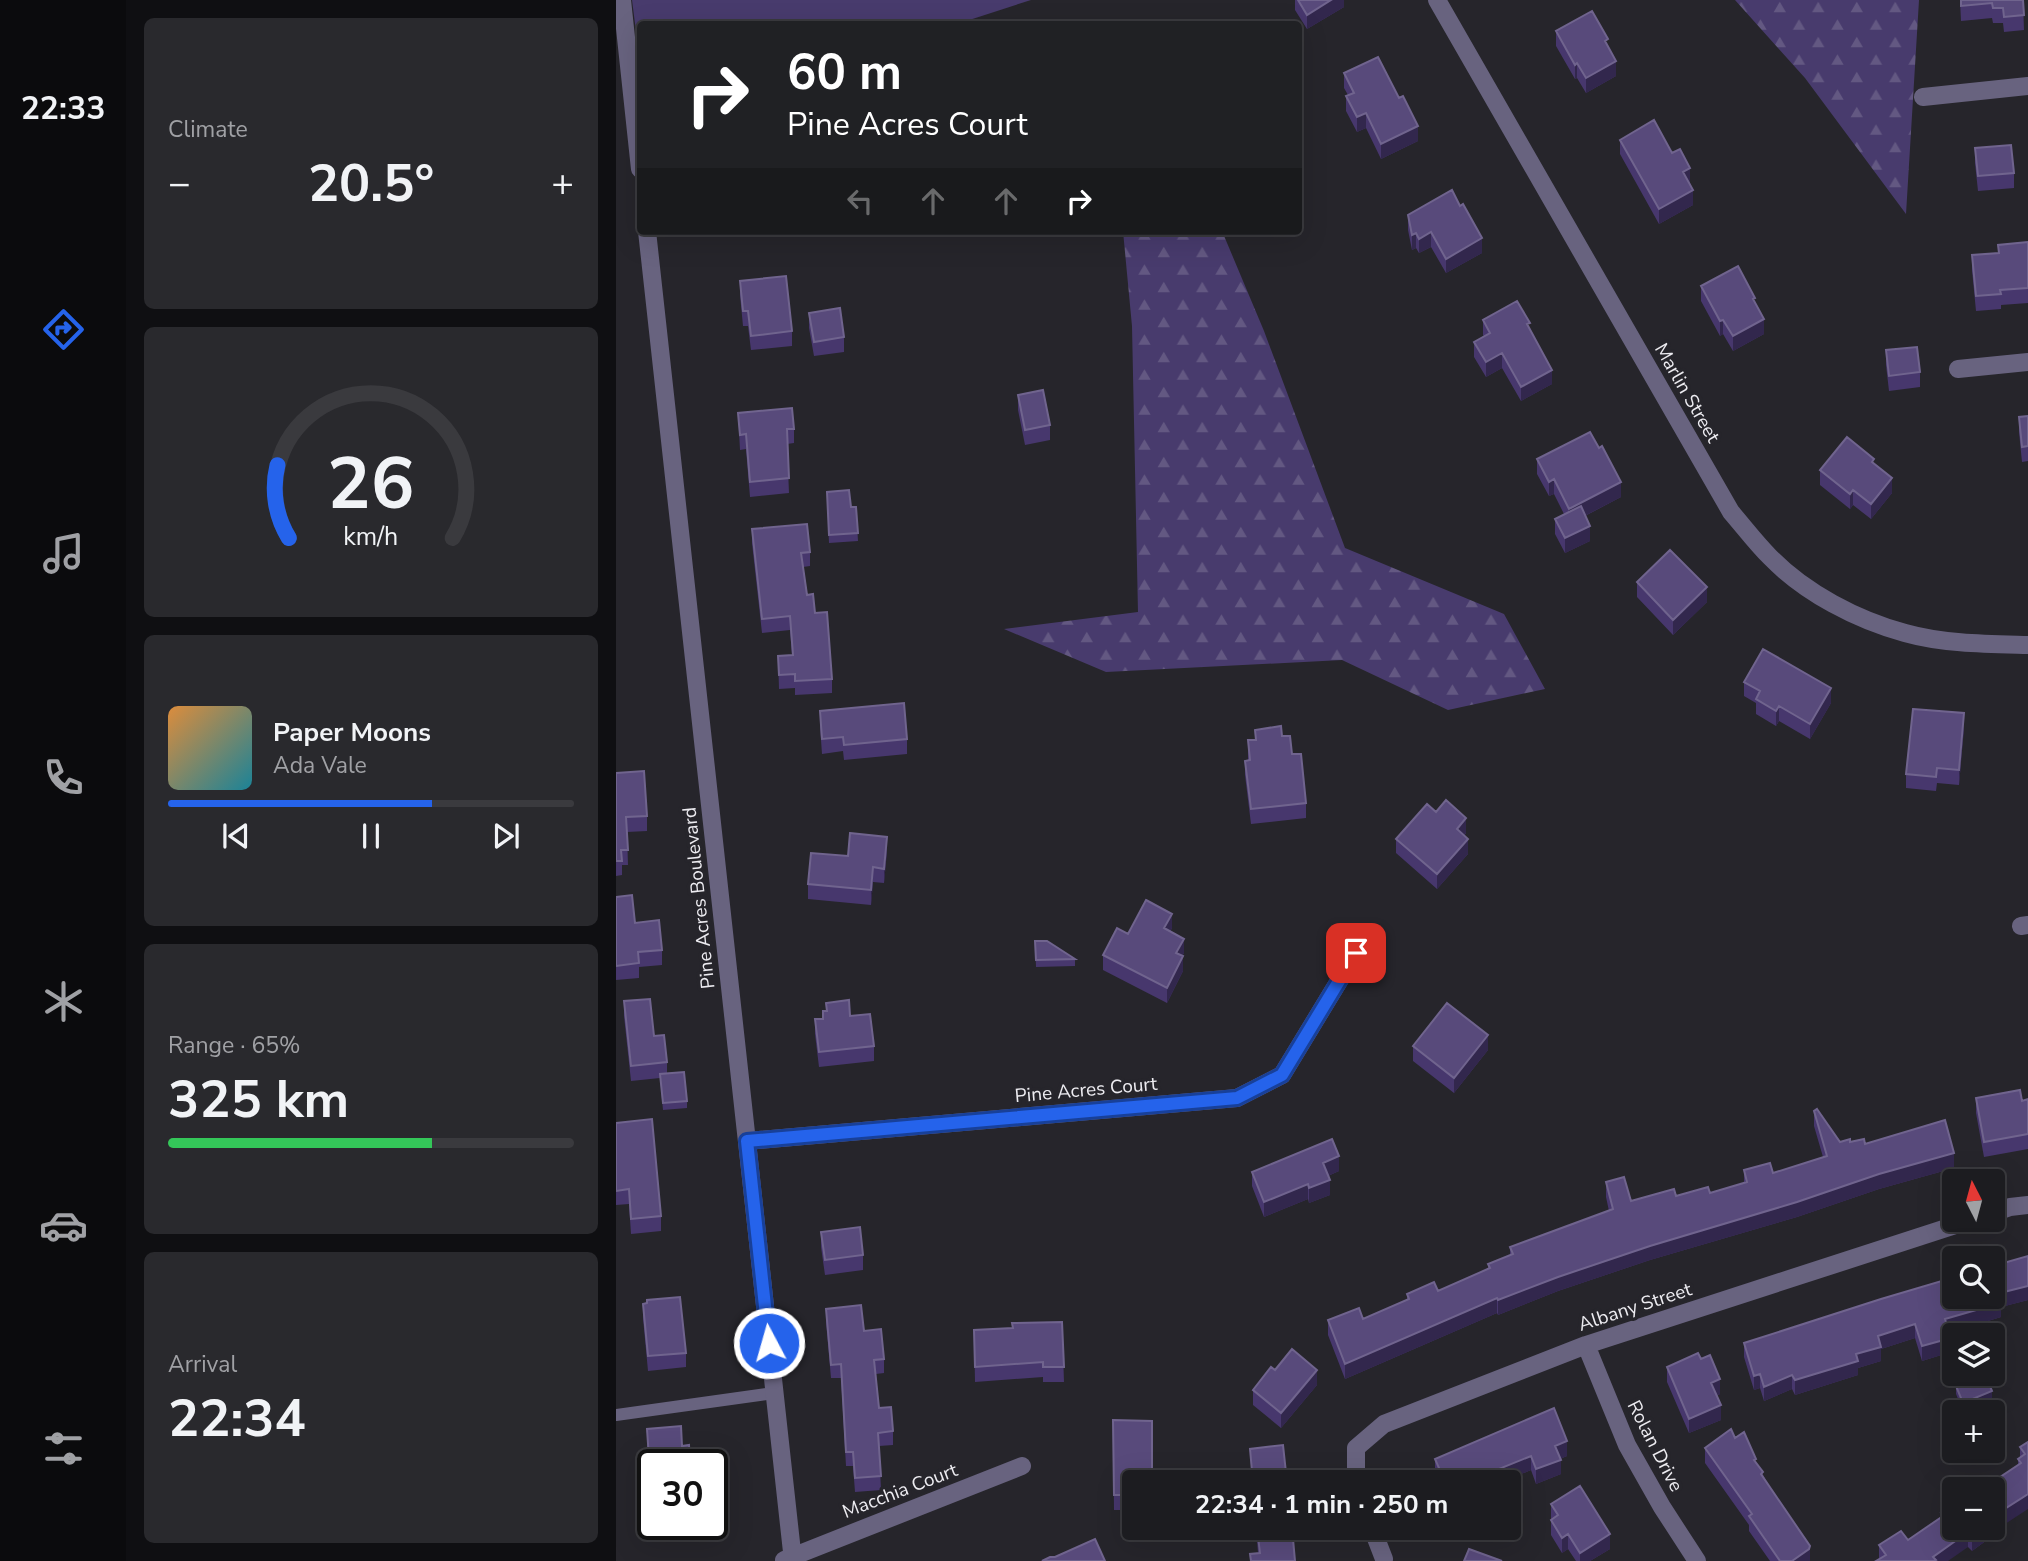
<!DOCTYPE html>
<meta charset="utf-8">
<style>
:root{--surface:#1c1c20;--page:#29292d;--text:#f1f3f6;--muted:#a0a1a5;--line:#3a3a3e;--accent:#2563eb}
body{margin:0;font-family:"Nunito Sans",sans-serif;background:var(--page);color:var(--text);height:100vh;display:flex;flex-direction:column;font-size:26px;white-space:nowrap}
*{box-sizing:border-box;margin:0}
p{font-size:23px;color:var(--muted)}
.icon{flex:none;width:38px;height:38px;fill:none;stroke:currentColor;stroke-width:2;stroke-linecap:round;stroke-linejoin:round}
.map{position:relative;flex:1;overflow:hidden}
.side{display:flex;flex-direction:column;gap:18px;padding:18px;background:#0f0f12;width:490px}
.side>*{flex:none}
.top-card{position:absolute;left:21px;top:21px;width:665px;height:214px;border-radius:7px;box-shadow:0 7px 28px #0002,0 0 0 2px var(--line);background:#202124;color:#fff;overflow:hidden}
.needle{width:46px;rotate:354deg}
.fabs{position:absolute;left:1326px;top:1169px;display:grid;gap:14px}
.fabs a{display:grid;place-items:center;width:63px;height:63px;border-radius:7px;background:var(--surface);box-shadow:0 7px 28px #0002,0 0 0 2px var(--line);font-size:35px}
.speed{position:absolute;left:21px;top:1449px;display:flex;gap:14px;font-size:35px;font-weight:700;text-align:center}
.speed>*{display:grid;place-content:center;width:91px;height:91px;border-radius:50%;background:var(--surface);box-shadow:0 7px 28px #0002,0 0 0 2px var(--line);line-height:1}
.speed .limit{border:4px solid #111;border-radius:10px;background:#fff;color:#111}
.pin{position:absolute;display:grid;place-items:center;width:60px;height:60px;color:#fff;margin:-30px;border-radius:14px;box-shadow:0 4px 10px #0006}
.me{position:absolute;width:77px;margin:-38px;rotate:354deg;stroke-linejoin:round;filter:drop-shadow(0 0 5px #0008)}
.turn{display:flex;align-items:center;gap:24px;height:147px;padding:0 35px;font-size:32px}
.turn .icon{width:91px;height:91px;stroke-width:2.5}
.turn b{display:block;font-size:49px;line-height:60px}
.lanes{display:flex;align-items:center;height:66px;padding:0 35px;background:#0003;justify-content:center;gap:35px;direction:ltr}
.lanes .off{opacity:.35}
.big{font-size:52px;font-weight:700;line-height:1.1}
.side .widget{flex:1;display:flex;flex-direction:column;justify-content:center;gap:10px;min-width:0;padding:0 24px;border-radius:10px;background:var(--page)}
.side .dial{align-items:center;gap:0}
.dial svg{height:182px;overflow:visible;fill:none;stroke:var(--line);stroke-width:7;stroke-linecap:round;text-anchor:middle}
.dial text{fill:var(--text);stroke:none}
.song{display:flex;align-items:center;gap:21px}
.cover{width:84px;height:84px;border-radius:10px;background:linear-gradient(135deg,hsl(30 70% 55%),hsl(190 70% 35%))}
.played{height:7px;border-radius:4px;background:linear-gradient(90deg,var(--accent) 65%,var(--line) 65%)}
.keys{display:flex;justify-content:space-around;direction:ltr}
.heat{display:flex;justify-content:space-between;align-items:center;font-size:38px;direction:ltr}
.charge{height:10px;border-radius:5px;background:linear-gradient(90deg,#34c759 65%,var(--line) 0)}
.trip{position:absolute;left:506px;top:1470px;width:399px;height:70px;border-radius:7px;background:var(--surface);box-shadow:0 7px 28px #0002,0 0 0 2px var(--line);font-weight:700;line-height:70px;text-align:center}
main{display:flex;flex:1;min-height:0}
.tab-bar{display:flex;flex-direction:column;width:126px;justify-content:space-around;align-items:center;background:#0b0b0d;color:var(--muted)}
.tab-bar .icon{width:49px;height:49px}
.tab-bar .active{color:var(--accent)}
.tab-bar b{font-size:32px;color:var(--text)}
.map>svg:first-child{display:block}
</style>
<main>
<nav class="tab-bar">
<b>22:33</b>
<svg class="icon active" aria-label="directions" viewBox="0 0 24 24"><path d="M12 3l9 9-9 9-9-9zM9 14v-3h6M13 9l2 2-2 2"/></svg>
<svg class="icon" aria-label="music" viewBox="0 0 24 24"><path d="M9 18V5l10-2v13"/><circle cx="6" cy="18" r="3"/><circle cx="16" cy="16" r="3"/></svg>
<svg class="icon" aria-label="phone" viewBox="0 0 24 24"><path d="M5 4h4l2 5-3 2q2 4 5 5l2-3 5 2v4C11 20 4 13 5 4z"/></svg>
<svg class="icon" aria-label="climate" viewBox="0 0 24 24"><path d="M12 3v18M4 7l16 10M4 17L20 7"/></svg>
<svg class="icon" aria-label="car" viewBox="0 0 24 24"><path d="M5 17H2v-5l4-1 3-4h7l3 4 3 1v5h-3M9 17h6M6 11h13"/><circle cx="7" cy="17" r="2"/><circle cx="17" cy="17" r="2"/></svg>
<svg class="icon" aria-label="filters" viewBox="0 0 24 24"><path d="M4 7h16M4 17h16"/><circle cx="9" cy="7" r="2"/><circle cx="15" cy="17" r="2"/></svg>
</nav>
<section class="side">
<div class="widget"><p>Climate</p>
<div class="heat"><a>−</a><b class="big">20.5°</b><a>+</a></div>
</div>
<div class="widget dial"><svg viewBox="0 0 100 80">
<path d="M14 69A42 42 0 1 1 86 69"/>
<path d="M14 69A42 42 0 0 1 9 37" stroke="#2563eb"/>
<text x="50" y="56" font-size="32" font-weight="700">26</text>
<text x="50" y="72" font-size="11">km/h</text>
</svg></div>
<div class="widget">
<div class="song"><i class="cover"></i><div><b>Paper Moons</b><p>Ada Vale</p></div></div>
<div class="played"></div>
<div class="keys"><svg class="icon" aria-label="previous" viewBox="0 0 24 24"><path d="M18 5L8 12l10 7zM5 5v14"/></svg><svg class="icon" aria-label="pause" viewBox="0 0 24 24"><path d="M8 5v14M16 5v14"/></svg><svg class="icon" aria-label="next" viewBox="0 0 24 24"><path d="M6 5l10 7-10 7zM19 5v14"/></svg></div>
</div>
<div class="widget"><p>Range · 65%</p><b class="big">325 km</b><div class="charge"></div></div>
<div class="widget"><p>Arrival</p><b class="big">22:34</b></div>
</section>
<div class="map">
<svg width="1412" height="1561" viewBox="0 0 1412 1561">
<defs>
<pattern id="forest-firs" width="22" height="20" patternUnits="userSpaceOnUse" patternTransform="scale(1.75)"><rect width="22" height="20" fill="#483b6d"/><path d="M5 1l3.5 6h-7zM16 11l3.5 6h-7z" fill="#635882"/></pattern>
</defs>
<rect width="100%" height="100%" fill="#26252b"/>
<path fill="#483b6d" d="M16 0H415L341 24H24V63Z"/>
<path fill="url(#forest-firs)" d="M1119 0H1303L1290 214 1189 78Z
M507 231H606L648 331 729 548 888 614 929 689 832 710 726 660 490 672 388 629 522 612 516 326Z"/>
<g fill="none" stroke-linecap="round" stroke-linejoin="round">
<path stroke="#68637f" stroke-width="12" d="M0 1415 158 1393"/>
<path stroke="#68637f" stroke-width="18" d="M6 0 24 169
M821 0 1115 512C1128 527 1140 543 1154 557 1189 593 1241 620 1289 633 1328 644 1372 644 1412 645
M1307 97 1412 86
M31 231 177 1561
M1342 369 1412 362
M1405 926 1412 925
M131 1141 621 1098 666 1075 740 953
M1377 1213 1394 1207 1412 1205
M970 1345 1011 1445 1046 1507 1081 1561
M740 1482V1448L768 1424 970 1345 1355 1220
M756 1528 768 1559
M168 1560 406 1466"/>
</g>
<path fill="#47376d" d="M679 0H728V7L691 29 679 10Z
M1344 0H1407L1408 30 1388 32 1387 23H1377L1376 18 1345 21Z
M940 31 992 47 1000 76 970 93 961 78 959 79 940 46Z
M728 73 802 141 765 159 750 128 741 132 730 111V96L732 95 728 88Z
M1004 140 1056 153 1074 183 1077 205 1043 224 1004 154Z
M1359 148 1398 173V188L1362 191 1359 163Z
M792 215 866 253 830 273 815 247 803 253 800 248 796 250 792 230Z
M1412 242V303L1385 305V309L1360 311 1356 270V255L1382 253V245Z
M124 281 176 331V346L135 350 132 326H127L124 295Z
M1085 286 1139 304 1148 334 1117 351 1107 334 1104 336 1085 301Z
M193 313 228 337V352L198 356 193 328Z
M867 320 914 330 936 384 905 401 886 368 870 377 858 357V342L868 336 867 335Z
M1270 350 1304 372V387L1273 391 1270 365Z
M402 395 434 425V440L409 445 402 410Z
M122 413 178 429V443L171 444 173 493 134 497 130 449 124 450Z
M1412 416V461L1406 462 1403 432V417Z
M921 459 1005 497 969 516 974 541 949 553 939 534V519L948 514 938 494 933 496 921 474Z
M1258 463 1276 493 1255 519 1237 505 1234 509 1204 485V470Z
M211 499 235 507H240L242 541 213 543Z
M136 529 194 552V566L187 567 191 595 199 613 216 679V693L179 695V688L163 689 162 656 176 655 174 630 146 633 136 543Z
M1021 582 1091 602 1057 635 1021 597Z
M1128 682 1215 703 1194 739 1163 721 1160 726 1140 714V703L1128 696Z
M204 711 291 739V754L228 760 227 751 206 754 204 726Z
M1348 728 1343 785 1321 783 1320 791 1290 788V774Z
M639 730 666 736 676 754 690 803V818L635 824 629 775V761L632 760V740H639Z
M0 773 31 816V831L11 832 12 865H6V875L0 876Z
M820 812 850 833 848 836 852 854 821 889 780 853V839Z
M271 851 268 883 257 882 255 905 192 899V884L232 856Z
M0 897 19 923 46 950V965L23 967V978L0 980Z
M556 928 554 932 568 953 566 956 567 971 551 1003 487 970V955L512 934Z
M419 941 459 959V966L420 967Z
M8 1001 38 1036 51 1062V1074L71 1101V1108L47 1110 44 1078 15 1081 8 1016Z
M210 1003 234 1016 258 1046V1061L203 1067 199 1034V1019H207V1011H210Z
M797 1046 872 1050 838 1093 797 1061Z
M1360 1098 1406 1101 1412 1099V1149L1368 1157 1360 1113Z
M1198 1111 1224 1142 1249 1144 1338 1168 1263 1189 1181 1217 1034 1260 942 1291 882 1315 881 1313 729 1379 712 1335V1320L747 1319 791 1300V1294L822 1291 872 1269V1264L894 1255V1247L993 1211 990 1197V1182L1015 1201 1094 1193 1128 1183V1170L1157 1173 1207 1157 1198 1126Z
M0 1123 45 1216V1231L15 1234 13 1204 0 1205Z
M723 1171 712 1176 714 1195 693 1203 692 1199 648 1217 636 1186V1172Z
M205 1232 247 1255V1270L209 1275 205 1247Z
M1412 1256V1300L1385 1307V1317L1333 1333 1335 1352 1306 1361 1299 1338 1265 1349V1361L1242 1368V1375L1179 1395 1176 1389 1148 1401 1144 1388 1138 1390 1128 1357V1343Z
M27 1304 70 1353V1367L32 1371 27 1318Z
M210 1309 248 1331 268 1359V1373L260 1374 263 1408 277 1431V1445L263 1446 265 1490 239 1492 237 1466H230L225 1378H215L210 1322Z
M446 1322 448 1382H427V1377L359 1382 358 1330 397 1328Z
M1085 1359 1104 1394 1100 1396 1105 1420 1073 1433 1051 1382V1367Z
M659 1370 701 1385 665 1428 637 1405V1390Z
M1340 1386 1376 1398 1347 1411 1340 1394Z
M497 1420 518 1482V1510H498Z
M31 1429 66 1446 37 1465V1503H35L31 1444Z
M1119 1438 1140 1462 1194 1561H1154L1133 1531V1525L1089 1463V1448Z
M1412 1442 1386 1526V1529L1356 1551 1352 1547 1263 1559V1545L1292 1540 1325 1518V1513L1402 1466V1459L1404 1457V1447Z
M634 1449 671 1482H636Z
M951 1456 944 1459 945 1474 920 1484 915 1470 886 1482H822L819 1474V1459Z
M935 1504 994 1549 974 1561H960L952 1549 946 1553 935 1535Z
M45 1524H82V1530L45 1533Z
M640 1528H676L679 1561H634V1554L642 1553Z"/>
<path fill="#32274d" d="M715 0H728V7L691 29V15Z
M1000 61V76L970 93V78Z
M961 63V78L959 79V65Z
M750 113V128L741 132V117Z
M802 126V141L765 159V144Z
M1074 168V183L1067 186V172Z
M1077 190V205L1043 224V209Z
M815 232V247L803 253V239Z
M800 233V248L796 250V235Z
M866 238V253L830 273V259Z
M1148 319V334L1117 351V336Z
M1107 320V334L1104 336V321Z
M886 353V368L870 377V362Z
M936 370V384L905 401V387Z
M1276 478V493L1255 519V504Z
M938 479V494L933 496V482Z
M1005 482V497L953 524V509Z
M1237 490V505L1234 509V494Z
M974 526V541L949 553V538Z
M1091 587V602L1057 635V620Z
M1215 688V703L1194 739V724Z
M1163 706V721L1160 726V711Z
M1348 713V728L1343 785V770Z
M850 818V833L841 844V829Z
M271 837V851L268 883V869Z
M852 839V854L821 889V874Z
M257 867V882L255 905V890Z
M556 914V928L548 943V928Z
M568 939V953L560 968V953Z
M567 956V971L551 1003V988Z
M872 1035V1050L838 1093V1078Z
M1338 1153V1168L1263 1189 1181 1217 1034 1260 942 1291 882 1315V1300L942 1277 1034 1246 1263 1174Z
M723 1156V1171L707 1178V1163Z
M714 1180V1195L693 1203V1188Z
M692 1184V1199L648 1217V1202Z
M1412 1286V1300L1385 1307V1317L1329 1334V1319L1380 1294Z
M881 1298V1313L729 1379V1364Z
M1299 1324V1338L1265 1349V1361L1242 1368V1375L1179 1395V1380L1262 1336Z
M1335 1338V1352L1306 1361V1346Z
M701 1370V1385L665 1428V1413Z
M1144 1374V1388L1138 1390V1376Z
M1176 1375V1389L1148 1401V1387Z
M1104 1379V1394L1095 1398V1383Z
M1376 1391V1398L1347 1411V1403Z
M1105 1405V1420L1073 1433V1419Z
M951 1441V1456L939 1461V1446Z
M915 1456V1470L886 1482H851Z
M945 1460V1474L920 1484V1469Z
M1412 1494V1509L1386 1526V1529L1356 1551V1537L1368 1528H1377V1521L1384 1512Z
M1352 1532V1547L1332 1561H1317V1557Z
M952 1534V1549L946 1553V1538Z
M994 1534V1549L974 1561H964V1553Z
M1194 1546V1561H1176Z"/>
<path fill="#584a7b" stroke="#70648e" stroke-width="2" d="M682 0H715L691 15Z
M1345 0H1407L1408 15 1388 17 1387 8H1377L1376 3 1345 6Z
M976 11 992 39 989 41 1000 61 970 78 961 63 959 65 940 31Z
M762 57 783 98 787 96 802 126 765 144 750 113 741 117 730 96 738 93 728 73Z
M1038 120 1056 153 1064 149 1074 168 1067 172 1077 190 1043 209 1004 140Z
M1395 145 1398 173 1362 176 1359 148Z
M836 190 844 206 847 204 866 238 830 259 815 232 803 239 800 233 796 235 792 215Z
M1412 242V288L1384 290 1385 294 1360 296 1356 255 1383 253 1382 245Z
M1122 266 1139 298 1137 299 1148 319 1117 336 1107 320 1104 321 1085 286Z
M170 276 176 331 135 336 132 311H127L124 281Z
M901 301 914 323 911 324 936 370 905 387 886 353 870 362 858 342 874 333 867 320Z
M224 308 228 337 198 342 193 313Z
M1301 347 1304 372 1273 376 1270 350Z
M427 390 434 425 409 430 402 395Z
M176 408 178 429H171L173 478 134 482 130 434 124 435 122 413Z
M1412 416V446L1406 447 1403 417Z
M974 432 983 448 986 446 1005 482 953 509 938 479 933 482 921 459Z
M1231 437 1258 459 1256 462 1276 478 1255 504 1237 490 1234 494 1204 470Z
M233 490 235 507H240L242 533 213 535 211 492Z
M965 506 974 526 949 538 939 519Z
M191 524 194 552 185 553 191 595 197 594 199 613 211 612 216 679 179 681V674L163 675 162 656 177 655 174 616 146 619 136 529Z
M1054 550 1091 587 1057 620 1021 582Z
M1147 649 1215 688 1194 724 1163 706 1160 711 1140 699 1144 691 1128 682Z
M288 703 291 739 228 745 227 737 206 739 204 711Z
M1297 709 1348 713 1343 770 1321 768 1320 777 1290 774Z
M665 726 666 736H674L676 754H685L690 803 635 809 629 761 634 760 632 740H640L639 730Z
M28 771 31 816 10 817 12 850H5L6 861H0V773Z
M830 800 850 818 841 829 852 839 821 874 780 839 811 804 820 812Z
M234 833 271 837 268 869 257 867 255 890 192 884 195 853 232 856Z
M16 895 19 923 43 920 46 950 22 952 23 963 0 966V897Z
M530 900 556 914 548 928 568 939 560 953 567 956 551 988 487 955 501 928 512 934Z
M419 941H431L459 959 420 960Z
M34 999 38 1036 48 1035 51 1062 15 1066 8 1001Z
M233 1000 234 1016 254 1014 258 1046 203 1052 199 1019H207V1011H211L210 1003Z
M831 1003 872 1035 838 1078 797 1046Z
M68 1072 71 1101 47 1103 44 1074Z
M1404 1090 1406 1101 1412 1099V1134L1368 1142 1360 1098Z
M1201 1109 1224 1142 1234 1139V1142L1248 1139 1249 1144 1329 1120 1338 1153 1263 1174 1181 1202 1034 1246 942 1277 882 1300 881 1298 729 1364 712 1320 743 1308 747 1319 793 1299 791 1294 818 1282 822 1291 874 1268 872 1264 897 1254 894 1247 997 1209 990 1182 1008 1177 1015 1201 1058 1189 1060 1196 1092 1187 1094 1193 1131 1182 1128 1170 1154 1163 1157 1173 1211 1156 1198 1111Z
M36 1119 45 1216 15 1219 13 1189 0 1191V1123Z
M716 1139 723 1156 707 1163 714 1180 693 1188 692 1184 648 1202 636 1172Z
M244 1227 247 1255 209 1260 205 1232Z
M1412 1256V1286L1380 1294 1385 1303 1329 1319 1335 1338 1306 1346 1299 1324 1262 1336 1265 1347 1240 1354 1242 1361 1179 1380 1176 1375 1148 1387 1144 1374 1138 1376 1128 1343 1265 1299 1339 1277V1297H1377V1266Z
M64 1297 70 1353 32 1356 27 1304 31 1303V1300Z
M245 1305 248 1331 265 1329 268 1359 258 1360 263 1408 275 1407 277 1431 262 1433 265 1476 239 1478 237 1452H230L225 1364 215 1365 210 1309Z
M446 1322 448 1367H427V1362L359 1367 358 1330 397 1328 396 1323Z
M676 1349 701 1370 665 1413 637 1390 655 1367 659 1370Z
M1082 1353 1085 1359 1094 1355 1104 1379 1095 1383 1105 1405 1073 1419 1051 1367Z
M1369 1374 1376 1391 1347 1403 1340 1386Z
M938 1408 951 1441 939 1446 945 1460 920 1469 915 1456 851 1482H829L819 1459Z
M497 1420 536 1421V1482H518V1495H498Z
M65 1426 66 1446 73 1445 74 1465H37V1488H35L31 1429Z
M1115 1429 1119 1438 1128 1432 1140 1459 1138 1460 1147 1472 1145 1474 1194 1546 1193 1549 1176 1561H1164L1133 1516 1136 1514 1089 1448Z
M1412 1442V1494L1384 1512 1386 1514 1377 1521V1489H1357L1363 1484 1366 1489 1405 1463 1402 1459 1409 1454 1404 1447Z
M667 1445 671 1482H637L634 1449Z
M964 1486 994 1534 964 1553 952 1534 946 1538 935 1520 942 1515 935 1504Z
M1339 1503V1528H1368L1356 1537 1352 1532 1317 1557 1320 1560 1318 1561H1260L1270 1555 1263 1545 1285 1531 1292 1540 1327 1516 1325 1513Z
M641 1528H676L679 1561H635L634 1554 644 1553Z
M479 1539 489 1561H426L434 1557H439Z
M853 1549 886 1561H848Z"/>
<g fill="none" stroke-linecap="round" stroke-linejoin="round">
<defs>
<path id="route" d="M153 1343 131 1141 621 1098 666 1075 740 953"/>
</defs>
<use href="#route" stroke="#184099" stroke-width="18"/>
<use href="#route" stroke="#2563eb" stroke-width="12"/>
</g>
<g text-anchor="middle" dominant-baseline="central" stroke-width="7" stroke-linejoin="round" paint-order="stroke">
<g font-size="19" fill="#edecf1" stroke="#26252b">
<text transform="translate(1071 393) rotate(60)">Marlin Street</text>
<text transform="translate(83 898) rotate(-96)">Pine Acres Boulevard</text>
<text transform="translate(470 1090) rotate(-5)">Pine Acres Court</text>
<text transform="translate(1019 1307) rotate(-18)">Albany Street</text>
<text transform="translate(1039 1446) rotate(63)">Rolan Drive</text>
<text transform="translate(284 1491) rotate(-21)">Macchia Court</text>
</g>
</g>
</svg>
<div class="fabs">
<a><svg class="needle" viewBox="-14 -14 28 28"><path d="M0-13l5 13h-10z" fill="#e53935"/><path d="M0 13l5-13h-10z" fill="#a0a1a5"/></svg></a>
<a><svg class="icon" aria-label="search" viewBox="0 0 24 24"><circle cx="10" cy="10" r="6"/><path d="M15 15l6 6"/></svg></a>
<a><svg class="icon" aria-label="layers" viewBox="0 0 24 24"><path d="M12 4l9 5-9 5-9-5zM3 14l9 5 9-5"/></svg></a>
<a>+</a>
<a>−</a>
</div>
<div class="speed"><div class="limit">30</div></div>
<div class="pin" style="left:740px;top:953px;background:#d93025"><svg class="icon" aria-label="arrive" viewBox="0 0 24 24"><path d="M6 21V4h12l-3 4 3 4H6"/></svg></div>
<svg class="me" style="left:153px;top:1343px" viewBox="-20 -20 40 40"><circle r="17" fill="#2563eb" stroke="#fff" stroke-width="3"/><path d="M0-11L8 9 0 5-8 9z" fill="#fff"/></svg>
<div class="trip">22:34 · 1 min · 250 m</div>
<div class="top-card">
<div class="turn"><svg class="icon" aria-label="right" viewBox="0 0 24 24"><path d="M7 20v-9h11M14 6l5 5-5 5"/></svg><div><b>60 m</b>Pine Acres Court</div></div>
<div class="lanes"><svg class="icon off" aria-label="left" viewBox="0 0 24 24"><path d="M17 20v-9H6M10 6l-5 5 5 5"/></svg><svg class="icon off" aria-label="ahead" viewBox="0 0 24 24"><path d="M12 20V5M6 11l6-6 6 6"/></svg><svg class="icon off" aria-label="ahead" viewBox="0 0 24 24"><path d="M12 20V5M6 11l6-6 6 6"/></svg><svg class="icon" aria-label="right" viewBox="0 0 24 24"><path d="M7 20v-9h11M14 6l5 5-5 5"/></svg></div>
</div>
</div>
</main>
